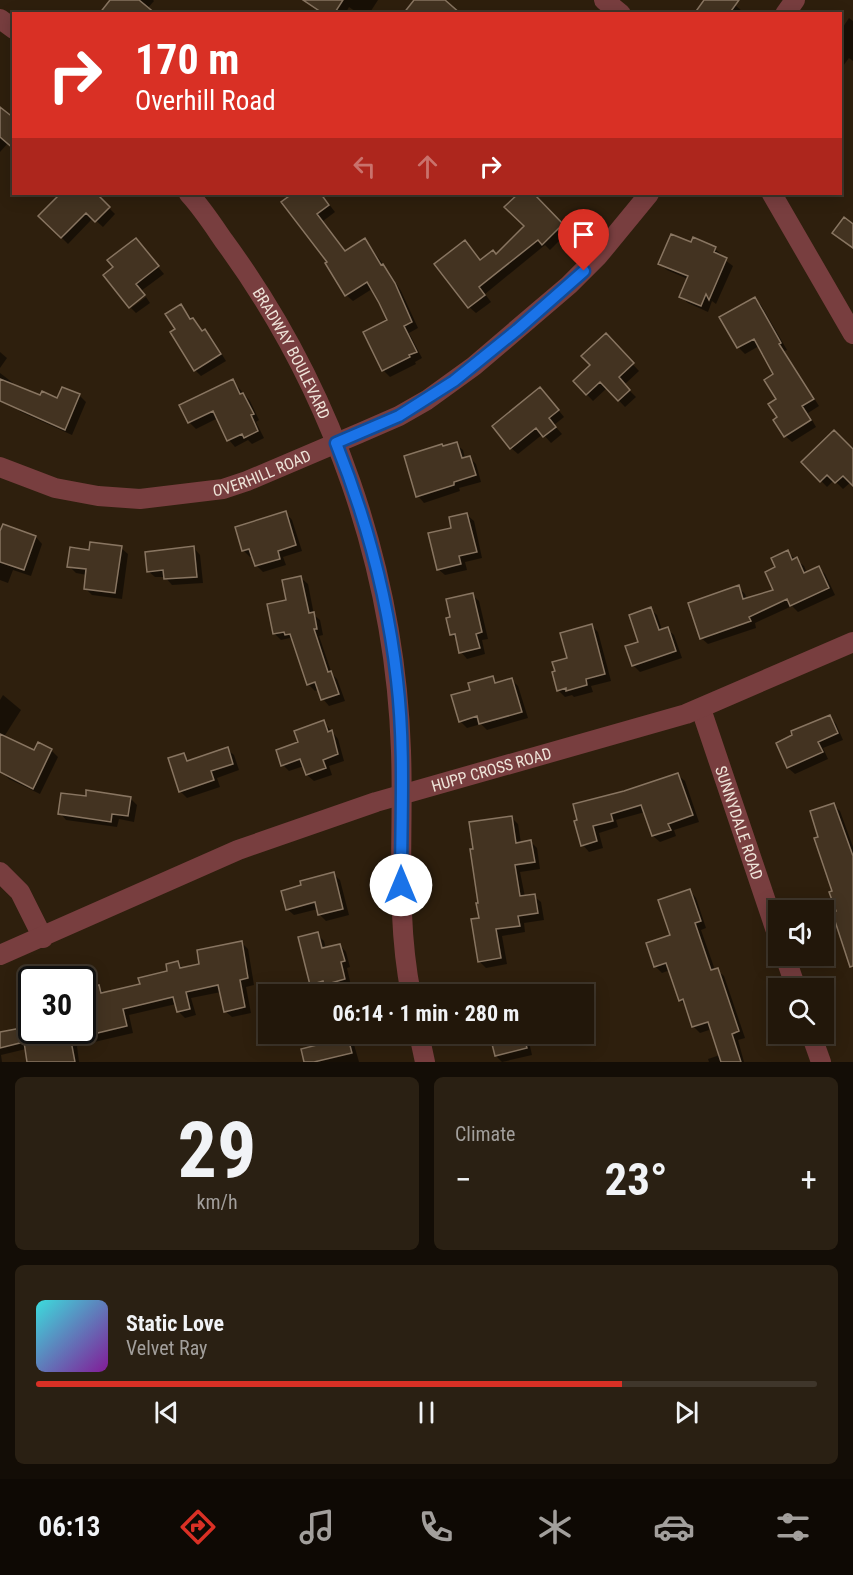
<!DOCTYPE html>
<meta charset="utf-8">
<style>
:root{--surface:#22170a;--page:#2a2013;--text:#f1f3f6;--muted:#a29f9c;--line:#3f362b;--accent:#d93025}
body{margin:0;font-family:"Roboto Condensed",sans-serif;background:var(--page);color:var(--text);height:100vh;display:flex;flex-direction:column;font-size:22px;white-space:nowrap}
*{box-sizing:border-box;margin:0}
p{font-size:20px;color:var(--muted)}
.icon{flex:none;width:33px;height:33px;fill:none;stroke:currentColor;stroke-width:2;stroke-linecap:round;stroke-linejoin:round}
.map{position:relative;height:1062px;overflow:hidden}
.details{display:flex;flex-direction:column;gap:15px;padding:15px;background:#130d06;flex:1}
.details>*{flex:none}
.banner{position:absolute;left:12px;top:12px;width:830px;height:183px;border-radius:0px;box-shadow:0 3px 15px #0003,0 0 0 2px var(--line);background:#d93025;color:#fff;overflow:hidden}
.tools{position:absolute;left:768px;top:900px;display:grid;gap:12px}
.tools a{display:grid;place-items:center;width:66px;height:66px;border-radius:0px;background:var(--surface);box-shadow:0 3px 15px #0003,0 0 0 2px var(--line);font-size:30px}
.speed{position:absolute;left:18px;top:966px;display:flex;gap:12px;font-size:30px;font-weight:700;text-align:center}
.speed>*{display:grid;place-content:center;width:78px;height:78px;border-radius:50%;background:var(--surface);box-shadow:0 3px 15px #0003,0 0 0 2px var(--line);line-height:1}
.speed .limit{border:3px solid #111;border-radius:9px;background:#fff;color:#111}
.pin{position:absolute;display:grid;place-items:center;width:51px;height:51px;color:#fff;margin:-62px -26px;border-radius:50% 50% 50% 0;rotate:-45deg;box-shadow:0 0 6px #0007}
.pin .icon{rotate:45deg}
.me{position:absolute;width:66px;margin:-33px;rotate:0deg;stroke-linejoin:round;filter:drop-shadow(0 0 4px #0008)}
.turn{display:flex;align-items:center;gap:21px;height:126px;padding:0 24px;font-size:27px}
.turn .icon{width:78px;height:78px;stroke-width:2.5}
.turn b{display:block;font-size:42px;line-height:51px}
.lanes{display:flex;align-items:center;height:57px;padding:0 24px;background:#0003;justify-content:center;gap:30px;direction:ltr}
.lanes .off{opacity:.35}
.big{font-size:45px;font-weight:700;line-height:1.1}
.details .card{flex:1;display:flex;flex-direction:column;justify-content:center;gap:9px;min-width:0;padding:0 21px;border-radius:9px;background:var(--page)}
.details .dial{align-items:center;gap:0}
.dial b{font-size:78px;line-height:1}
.song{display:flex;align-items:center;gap:18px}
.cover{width:72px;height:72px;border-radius:9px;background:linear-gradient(135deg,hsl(180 70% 55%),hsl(290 70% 35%))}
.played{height:6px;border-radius:3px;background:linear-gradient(90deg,var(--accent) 75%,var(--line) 75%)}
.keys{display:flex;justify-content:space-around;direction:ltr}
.heat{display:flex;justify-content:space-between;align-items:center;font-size:33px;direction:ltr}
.details .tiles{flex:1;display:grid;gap:15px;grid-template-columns:1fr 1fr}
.card:last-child{grid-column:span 2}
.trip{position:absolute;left:258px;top:984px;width:336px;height:60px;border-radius:0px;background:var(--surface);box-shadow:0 3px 15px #0003,0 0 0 2px var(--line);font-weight:700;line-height:60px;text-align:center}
.tabs{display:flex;height:96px;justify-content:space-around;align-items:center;background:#0e0904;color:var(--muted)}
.tabs .icon{width:42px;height:42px}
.tabs .on{color:var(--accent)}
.tabs b{font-size:27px;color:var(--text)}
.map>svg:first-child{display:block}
</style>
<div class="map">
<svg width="853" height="1062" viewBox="0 0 853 1062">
<rect width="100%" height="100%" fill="#2e1f0d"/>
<path fill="#0007" d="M112 0H153L154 1 147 9Z
M318 0H378L369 14H359L349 7 345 14H323L314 6Z
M706 0H729L742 11 740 14H696Z
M849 18 853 21V61L849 58 840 70V25L843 27Z
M0 109 8 143 0 152Z
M52 194H95L115 214 103 227 93 218 68 244 40 216 57 199Z
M294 194H321L335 212 323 221 346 252 365 240 389 272 401 291 418 328 409 333 422 358 415 362 416 364 390 377 383 370 365 333 389 321 372 289 353 301 346 295 329 262 283 202Z
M520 194H531L569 231 550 250 545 245 485 294 491 302 476 313 469 307 465 242 481 261 496 256 526 226 507 207Z
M136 240 164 274 141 291 115 268Z
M692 244 715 249 722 255 721 257 733 266 716 304 712 301 708 312 688 303 681 297 688 279 667 270 660 264Z
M146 297 150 303 136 313 131 308Z
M755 299 761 305 787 350 784 351 819 406 808 413 816 427 792 442 785 436 779 418 775 374 759 346 745 354 738 347 722 318Z
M181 306 203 332 205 331 211 337 226 361 201 376 195 370 177 330Z
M606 336 639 371 624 385 636 397 625 407 607 388 593 401 575 382 592 365Z
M0 352 7 358 0 368Z
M0 373 13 383 11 385 41 397 58 400 63 389 79 395 86 402 72 435 21 412 0 394Z
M232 380 250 401 259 420 256 422 264 438 252 444 248 440 235 447 229 440 218 418 196 429 190 423 181 405Z
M547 396 564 417 554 425 562 434 551 443 543 434 518 454 511 448Z
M456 444 463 450 465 458 469 457 476 464 481 482 459 488 460 491 424 503 418 496 444 448Z
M853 451V484L851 482 843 489 834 480 827 487 803 462Z
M286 513 292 520 302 551 283 557 286 565 263 572 256 565 253 556 250 557 243 550Z
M467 515 474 521 482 558 465 562 467 570 445 575 438 569 453 529Z
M0 530 36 537 42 544 31 576 13 570 8 583 0 580Z
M121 548 128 554 122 599 92 595 85 588 87 575 76 573 69 566 90 552Z
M194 548 200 555 203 583 172 585 165 577H155L148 571Z
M787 552 804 566 807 573 819 568 825 574 835 595 798 612 792 606 755 623 756 628 708 644 701 638 738 587 745 594 747 600 775 590 777 568Z
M301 578 308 584 314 615 320 620 323 635 319 636 332 674 337 679 345 701 329 706 323 699 319 689 315 691 308 684 293 641 290 638 281 640 274 633 288 601Z
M472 595 479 601 488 639 482 640 485 654 467 659 461 652 458 641 451 634Z
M650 609 657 615 662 630 667 629 674 635 682 658 640 672 633 665Z
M592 626 598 632 611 681 591 686 593 692 574 697 572 695 565 697 558 690 568 659Z
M492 677 498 683 512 680 518 686 528 718 487 730 481 724 467 728 460 721 472 691Z
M3 695 21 710 2 740 0 739V700Z
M830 717 836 724 843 740 823 748 828 759 795 774 788 768 778 744Z
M324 722 338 739 344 761 329 766 332 775 314 781 307 775 304 766 289 771 283 765 300 743Z
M227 749 234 755 239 770 217 778 220 787 187 798 180 791 183 755 190 761Z
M51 750 58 757 40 794 9 779 2 772 35 752Z
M678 775 685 781 699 822 674 830 676 836 660 842 653 836 645 812 616 820 618 827 599 833 603 848 589 852 583 845 579 821 624 793Z
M87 798H130L137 805 134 822 119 819 117 827 66 820 60 813Z
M833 805 840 811 853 847V965L838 912 820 838Z
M511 817 518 824 521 843 531 842 537 848 540 869 520 872 525 897 534 896 541 902 544 920 524 923 525 932 502 936 507 964 486 968 479 961 480 919Z
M333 874 340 880 349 915 326 921 320 915 318 909 294 915 287 909Z
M690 891 696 898 706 928 701 930 715 970H717L724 976 745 1038 738 1040 744 1062H709L708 1059 720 1055 712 1029 700 1033 693 1026 686 1006 680 1000 670 970 662 973 655 966 672 936Z
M317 934 324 941 326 949 340 945 346 952 350 967 347 968 351 986 340 988 342 994H319L318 990 311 984Z
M241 942 248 949 254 985 246 987 251 1013 232 1017 225 1011 221 992 191 998 196 1015 185 1018 178 1011 176 1004 129 1015 133 1033 77 1046 79 1062H28L26 1049 1 1055 2 1062H0V1034L23 1029 20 1015 32 1013V1030H82V1004L98 987 105 993 142 985 169 972 178 963 184 969 201 965Z
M532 982 539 989 540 994H513L512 987Z
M316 1034H351L359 1062H305L319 1046Z
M495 1034H545L546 1038 529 1042 532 1055 502 1062 496 1056 497 1040Z"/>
<path fill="#433321" stroke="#887561" stroke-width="1.5" d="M110 0H139L156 14H99Z
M303 0H343L334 14H324Z
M414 0H445L461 14H403Z
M704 0H739L729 14H694Z
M0 107 14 118V149L0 137Z
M60 194H97L110 207 95 222 86 213 61 238 38 216Z
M292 194H321L329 205 317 214 345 251 365 238 381 265 383 264 395 283 412 322 404 326 417 352 409 355 410 357 382 371 363 332 387 320 379 303 367 282 345 296 325 263 327 262 281 202Z
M518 194H534L563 224 542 245 538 240 479 287 485 295 468 308 434 264 465 240 480 260 493 250 496 254 524 226 504 207Z
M844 217 853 224V248L832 233Z
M671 234 691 242 693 237 716 247 714 252 727 258 709 300 706 294 701 306 679 297 688 276 658 264Z
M136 238 159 266 136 284 145 295 129 308 103 275 113 267 107 260Z
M755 297 781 343 779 344 814 399 802 406 811 420 784 437 773 420 777 417 768 404 776 399 764 380 773 374 754 339 737 348 719 317Z
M181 304 190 319 193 318 202 331 205 329 221 354 194 371 170 332 175 329 165 314Z
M606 333 634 363 619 377 630 390 618 401 600 382 586 395 573 381 590 365 581 356Z
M0 379 40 395 42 391 57 398 62 387 80 394 65 430 0 401Z
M233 379 240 394 243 393 254 414 251 415 258 431 244 438 242 434 227 441 213 411 188 423 179 405Z
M540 387 559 410 549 418 556 427 543 437 536 428 510 449 492 426Z
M834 430 853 449V486L843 476 835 483 827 475 820 482 801 462Z
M457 442 462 458 470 456 476 475 454 482V485L416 497 404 456 442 444 443 446Z
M286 511 296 545 278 551 280 559 255 566 249 549 242 551 235 527Z
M467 513 477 552 459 556 461 564 437 570 428 533 451 528 449 517Z
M3 524 36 536 24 570 0 562V531Z
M90 542 122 546 115 593 84 589 86 569 67 567 70 547 89 550Z
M194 546 197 577 164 579 163 570 147 572 145 552Z
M788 550 792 560 797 557 804 573 819 566 829 588 790 606 787 599 749 617 751 621 700 639 688 603 739 585 743 599 773 590 765 572 775 567 771 558Z
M301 576 309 613 314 612 317 629H314L328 672 331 671 339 694 321 700 315 682 307 685 290 634 285 635 284 632 273 634 267 604 286 600 282 580Z
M473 593 482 632 476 634 480 648 459 653 455 634 450 635 446 618 450 617 446 599Z
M651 607 659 630 668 627 676 651 632 666 625 646 638 642 629 615Z
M592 624 605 674 586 679 587 685 566 691V688L557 691 552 672 555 671 552 662 567 658 560 633Z
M493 676 495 683 512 678 522 712 479 724 477 716 459 722 451 695 470 690 468 683Z
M830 715 838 733 818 742 823 752 787 768 776 743 792 735 791 731Z
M324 720 328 732 332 730 338 754 323 760 326 768 306 775 300 759 281 766 276 750 298 742 294 731Z
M0 734 34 750 38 742 52 749 33 789 0 772Z
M228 747 233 764 211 771 214 780 179 792 168 758 184 753 187 761Z
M678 773 693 815 668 824 671 830 652 836 641 805 611 814 613 821 593 826 597 841 581 846 574 821 577 820 573 804 624 791Z
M86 790 131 797 128 816 112 814 111 822 58 814 61 793 86 796Z
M834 803 853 856V966L850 967 832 912 836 911 829 892 832 891 814 838 818 837 810 811Z
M512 816 516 843 531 840 535 862 515 865 520 896 535 894 538 913 518 916 520 926 496 929 501 958 478 962 471 919 479 918 476 903H478L470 849H473L469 822Z
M334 872 343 909 318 915 315 902 286 910 281 891 301 885 300 881Z
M690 889 701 921 695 923 711 970 718 968 739 1031 732 1034 741 1062H721L708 1022 692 1027 683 999 679 1001 666 963 654 967 646 943 670 935 658 900Z
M318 932 322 948 340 944 345 961 341 962 345 979 324 985 323 981 310 985 298 937Z
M242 941 248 978 240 980 245 1007 224 1012 218 985 186 992 190 1009 177 1012 173 997 123 1009 127 1026 89 1035 82 1007V989L99 985 101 993 140 984 138 978 167 971 166 964 178 961 180 968 199 964 197 950Z
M32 1026V1030H69L75 1062H27L24 1042 0 1048V1032Z
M314 1034H347L352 1053 314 1062H304L301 1049 317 1045Z
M494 1034H523L527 1048 495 1056 491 1040 495 1039Z"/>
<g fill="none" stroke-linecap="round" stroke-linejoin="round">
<g stroke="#783e3f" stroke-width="20">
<path d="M604 0 621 14"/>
<path d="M785 14 795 0"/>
<path d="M0 19 14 29"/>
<path id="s1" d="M189 194C202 208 213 225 224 241 332 388 395 568 401 751 404 832 395 914 411 994"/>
<path d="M772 194 853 334"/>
<path id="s2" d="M0 467 55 488 98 496 140 499 223 489 247 481 360 433 399 416 427 400 474 366 569 285 598 256 649 194"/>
<path id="s3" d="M701 709 778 937"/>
<path d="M0 872 20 892 43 938"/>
<path id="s4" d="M0 955 238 850 376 802 686 714 853 642"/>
<path d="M785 956 796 988"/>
<path d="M419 1034 425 1062"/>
<path d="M811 1034 821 1062"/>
</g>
</g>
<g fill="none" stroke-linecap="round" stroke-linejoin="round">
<defs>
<path id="route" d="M401 885C401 817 405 748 397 680 388 600 366 518 336 443L399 416 454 381 517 330 584 271"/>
</defs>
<use href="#route" stroke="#114b97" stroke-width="15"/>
<use href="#route" stroke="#1a73e8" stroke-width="10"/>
</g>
<g text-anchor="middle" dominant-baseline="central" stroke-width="6" stroke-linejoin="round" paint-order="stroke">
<g font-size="16" fill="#eee3d8" stroke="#241504">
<text stroke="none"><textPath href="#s1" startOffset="190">BRADWAY BOULEVARD</textPath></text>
<text stroke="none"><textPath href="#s2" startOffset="270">OVERHILL ROAD</textPath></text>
<text stroke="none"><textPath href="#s4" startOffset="526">HUPP CROSS ROAD</textPath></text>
<text stroke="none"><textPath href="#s3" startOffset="120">SUNNYDALE ROAD</textPath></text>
</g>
</g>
</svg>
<div class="tools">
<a><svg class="icon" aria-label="sound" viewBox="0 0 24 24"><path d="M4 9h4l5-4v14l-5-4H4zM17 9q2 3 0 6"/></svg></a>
<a><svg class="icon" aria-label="search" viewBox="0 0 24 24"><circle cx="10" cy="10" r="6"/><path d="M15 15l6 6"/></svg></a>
</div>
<div class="speed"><div class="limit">30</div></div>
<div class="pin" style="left:584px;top:271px;background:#d93025"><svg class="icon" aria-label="arrive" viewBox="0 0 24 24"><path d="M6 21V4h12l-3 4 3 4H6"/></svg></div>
<svg class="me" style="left:401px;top:885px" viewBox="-20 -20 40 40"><circle r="19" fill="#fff"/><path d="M0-13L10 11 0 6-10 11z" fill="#1a73e8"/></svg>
<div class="trip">06:14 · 1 min · 280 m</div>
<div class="banner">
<div class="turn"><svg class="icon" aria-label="right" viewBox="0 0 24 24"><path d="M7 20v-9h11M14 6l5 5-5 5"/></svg><div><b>170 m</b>Overhill Road</div></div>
<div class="lanes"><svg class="icon off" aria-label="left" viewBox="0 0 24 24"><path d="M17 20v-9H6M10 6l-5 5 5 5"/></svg><svg class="icon off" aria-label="ahead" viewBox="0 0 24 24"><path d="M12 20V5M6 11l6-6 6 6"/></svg><svg class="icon" aria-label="right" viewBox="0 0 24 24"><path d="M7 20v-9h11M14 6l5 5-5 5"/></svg></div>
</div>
</div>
<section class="details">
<div class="tiles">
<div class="card dial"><b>29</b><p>km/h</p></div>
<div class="card"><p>Climate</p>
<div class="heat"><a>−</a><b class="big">23°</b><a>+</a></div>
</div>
<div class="card">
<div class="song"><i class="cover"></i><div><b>Static Love</b><p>Velvet Ray</p></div></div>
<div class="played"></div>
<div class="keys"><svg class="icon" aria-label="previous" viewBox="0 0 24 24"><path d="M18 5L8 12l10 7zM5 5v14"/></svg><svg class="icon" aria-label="pause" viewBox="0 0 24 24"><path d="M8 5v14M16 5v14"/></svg><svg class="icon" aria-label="next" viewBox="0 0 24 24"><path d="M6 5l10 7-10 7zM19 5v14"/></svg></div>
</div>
</div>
</section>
<nav class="tabs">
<b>06:13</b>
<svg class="icon on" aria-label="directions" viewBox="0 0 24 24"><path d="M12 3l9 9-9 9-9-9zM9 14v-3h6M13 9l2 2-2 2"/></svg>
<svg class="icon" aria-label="music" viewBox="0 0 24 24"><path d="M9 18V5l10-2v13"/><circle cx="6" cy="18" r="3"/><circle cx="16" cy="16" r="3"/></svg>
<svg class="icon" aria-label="phone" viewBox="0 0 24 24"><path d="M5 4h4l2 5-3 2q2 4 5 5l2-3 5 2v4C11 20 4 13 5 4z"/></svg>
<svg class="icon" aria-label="climate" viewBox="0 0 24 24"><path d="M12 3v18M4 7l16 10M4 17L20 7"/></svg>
<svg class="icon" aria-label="car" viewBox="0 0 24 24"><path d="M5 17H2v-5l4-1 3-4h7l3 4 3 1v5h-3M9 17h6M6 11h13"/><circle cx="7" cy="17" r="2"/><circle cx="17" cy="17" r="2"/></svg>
<svg class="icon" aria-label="filters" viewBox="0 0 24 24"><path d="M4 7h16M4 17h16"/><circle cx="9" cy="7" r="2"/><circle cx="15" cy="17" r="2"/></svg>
</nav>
